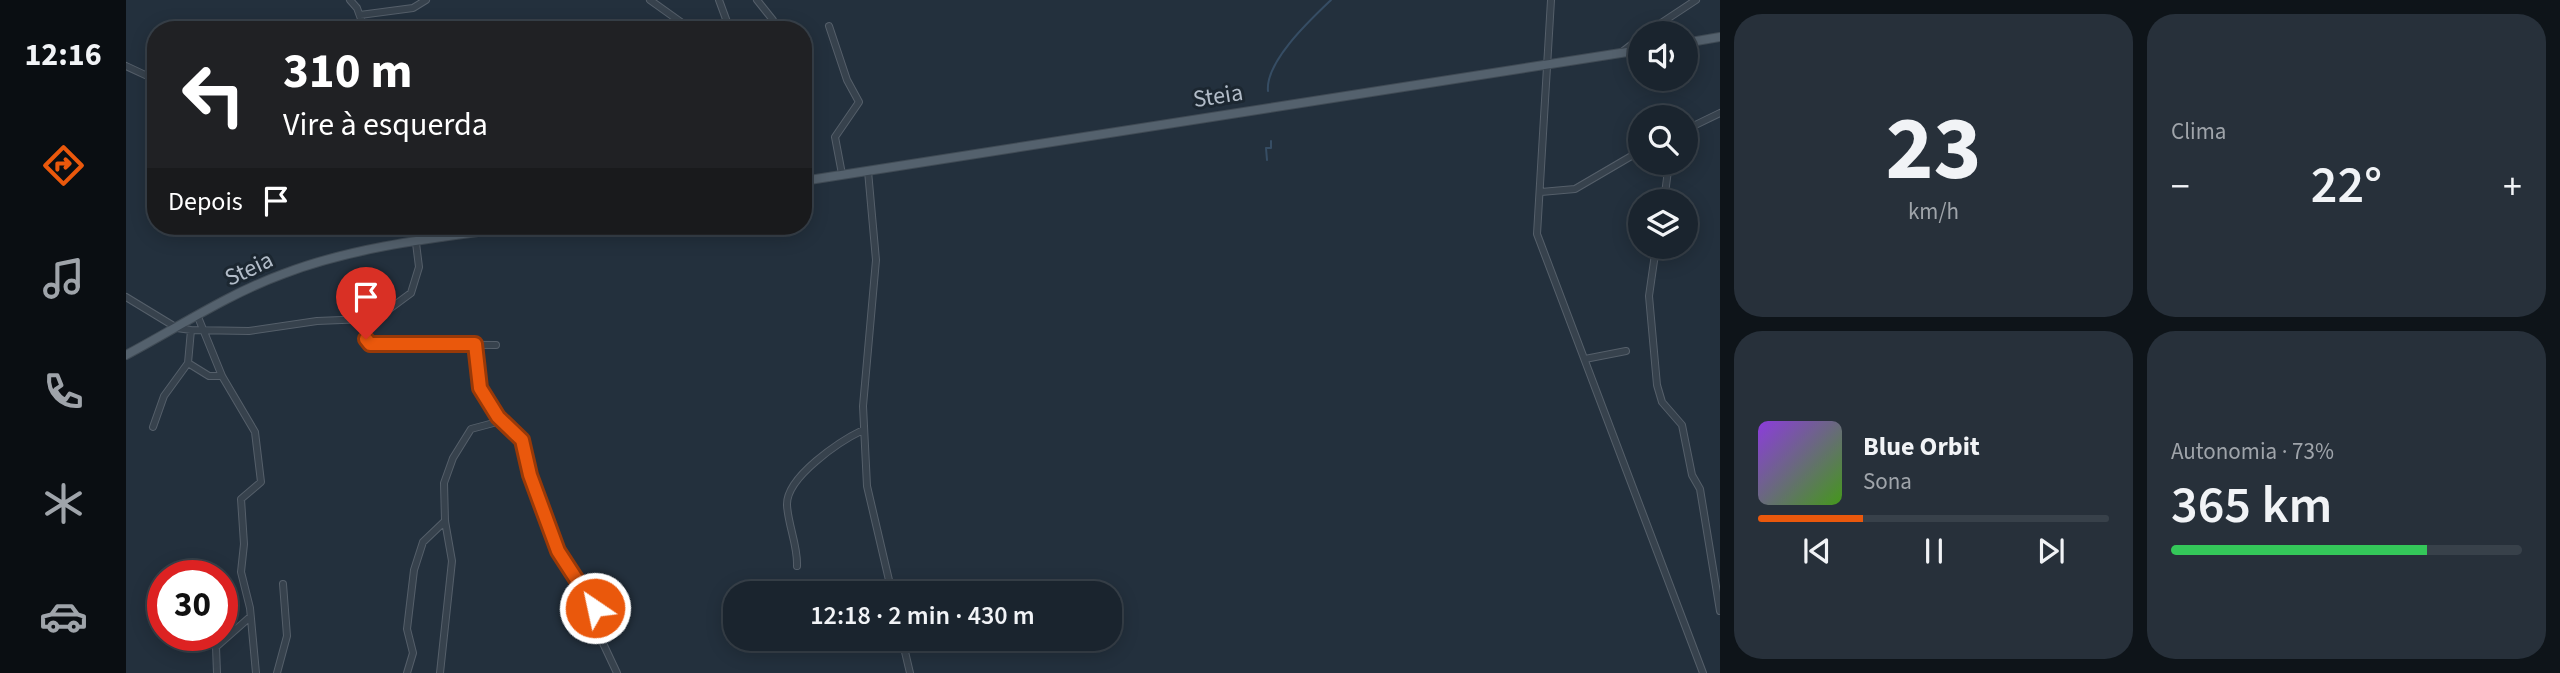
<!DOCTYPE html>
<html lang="pt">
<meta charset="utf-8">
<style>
:root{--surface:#1a242e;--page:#27303a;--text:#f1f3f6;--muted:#9fa4aa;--line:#38414a;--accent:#ea580c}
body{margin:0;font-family:"Source Sans 3",sans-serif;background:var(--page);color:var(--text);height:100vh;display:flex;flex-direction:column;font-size:26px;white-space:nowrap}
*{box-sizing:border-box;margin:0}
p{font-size:23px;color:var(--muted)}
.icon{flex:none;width:38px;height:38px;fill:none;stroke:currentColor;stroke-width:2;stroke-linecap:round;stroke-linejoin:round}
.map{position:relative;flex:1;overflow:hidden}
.details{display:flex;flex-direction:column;gap:14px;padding:14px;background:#0e1419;width:840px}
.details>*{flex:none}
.guide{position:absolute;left:21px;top:21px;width:665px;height:214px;border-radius:28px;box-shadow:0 4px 18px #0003,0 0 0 2px var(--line);background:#202124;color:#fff;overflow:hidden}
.tools{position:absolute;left:1502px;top:21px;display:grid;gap:14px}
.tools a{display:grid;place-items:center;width:70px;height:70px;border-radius:50%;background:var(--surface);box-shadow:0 4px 18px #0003,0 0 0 2px var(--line);font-size:35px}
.speed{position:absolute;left:21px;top:560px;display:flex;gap:14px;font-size:35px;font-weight:700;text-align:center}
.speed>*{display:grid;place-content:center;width:91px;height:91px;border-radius:50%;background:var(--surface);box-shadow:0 4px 18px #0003,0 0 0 2px var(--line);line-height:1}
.speed .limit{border:10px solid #d22;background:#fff;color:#111}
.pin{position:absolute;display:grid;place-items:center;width:60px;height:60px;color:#fff;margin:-72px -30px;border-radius:50% 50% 50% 0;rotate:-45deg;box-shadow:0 0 7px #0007}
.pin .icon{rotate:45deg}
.me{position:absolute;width:77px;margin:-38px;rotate:326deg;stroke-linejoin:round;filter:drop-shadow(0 0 5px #0008)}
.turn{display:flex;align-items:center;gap:24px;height:147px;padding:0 21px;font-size:32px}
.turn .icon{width:91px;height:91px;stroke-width:2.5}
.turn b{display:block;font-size:49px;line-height:60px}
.then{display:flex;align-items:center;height:66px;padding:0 21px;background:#0003;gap:14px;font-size:26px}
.big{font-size:52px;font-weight:600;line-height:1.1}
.details .card{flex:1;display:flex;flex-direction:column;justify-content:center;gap:10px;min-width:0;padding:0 24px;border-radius:28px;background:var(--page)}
.details .dial{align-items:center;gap:0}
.dial b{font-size:91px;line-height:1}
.song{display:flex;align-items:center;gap:21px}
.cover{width:84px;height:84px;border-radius:10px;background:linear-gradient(135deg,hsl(270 70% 55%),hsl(100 70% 35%))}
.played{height:7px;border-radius:4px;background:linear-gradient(90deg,var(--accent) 30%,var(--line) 30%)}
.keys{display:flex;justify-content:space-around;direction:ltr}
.heat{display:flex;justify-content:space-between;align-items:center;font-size:38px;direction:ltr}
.charge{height:10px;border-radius:5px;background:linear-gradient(90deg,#34c759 73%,var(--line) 0)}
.details .tiles{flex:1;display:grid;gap:14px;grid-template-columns:repeat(2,1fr)}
.trip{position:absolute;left:597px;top:581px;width:399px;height:70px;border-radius:28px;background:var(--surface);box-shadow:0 4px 18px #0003,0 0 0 2px var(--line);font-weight:600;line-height:70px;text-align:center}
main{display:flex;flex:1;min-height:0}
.tabs{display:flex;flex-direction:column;width:126px;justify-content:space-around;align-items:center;background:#0a0e12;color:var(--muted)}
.tabs .icon{width:49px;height:49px}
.tabs .current{color:var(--accent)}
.tabs b{font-size:32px;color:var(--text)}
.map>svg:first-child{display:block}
</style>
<main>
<nav class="tabs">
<b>12:16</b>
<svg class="icon current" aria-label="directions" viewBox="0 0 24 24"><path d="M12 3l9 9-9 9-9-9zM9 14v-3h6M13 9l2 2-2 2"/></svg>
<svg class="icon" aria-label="music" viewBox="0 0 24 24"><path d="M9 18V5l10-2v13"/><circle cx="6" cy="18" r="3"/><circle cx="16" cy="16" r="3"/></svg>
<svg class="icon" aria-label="phone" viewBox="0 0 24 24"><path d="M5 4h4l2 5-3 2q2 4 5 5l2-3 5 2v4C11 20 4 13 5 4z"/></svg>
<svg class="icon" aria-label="climate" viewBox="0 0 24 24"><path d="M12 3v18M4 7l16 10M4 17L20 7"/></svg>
<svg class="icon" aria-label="car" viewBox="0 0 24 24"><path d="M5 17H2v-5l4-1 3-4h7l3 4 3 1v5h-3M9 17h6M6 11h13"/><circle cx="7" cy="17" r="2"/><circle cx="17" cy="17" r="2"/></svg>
</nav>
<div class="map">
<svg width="1594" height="673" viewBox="0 0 1594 673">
<rect width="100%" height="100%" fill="#23303d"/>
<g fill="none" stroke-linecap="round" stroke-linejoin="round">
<path stroke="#364d64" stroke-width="2" d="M1142 91C1139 62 1184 20 1205 0
M1141 160 1140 148H1145V141"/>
<defs>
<path id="minor" d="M224 0 231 8 239 30
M524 0 566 30
M593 0 604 30
M631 0 647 20 648 30
M1425 0 1411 234 1577 673
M234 15 287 8 300 0
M703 26 721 80 733 102 709 137 716 174
M1520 33 1570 0
M1496 52 1514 38
M0 66 30 80
M1559 130 1594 113
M742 171 750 260 737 406 741 486 766 593
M1415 192 1449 189 1514 151
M1538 201 1543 163
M313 226 315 238
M1530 247 1523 296 1531 385 1536 402 1556 425 1566 475 1574 489 1594 611
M0 297 51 328 65 330 123 331 191 321 240 319 262 310 285 293 293 267 290 243
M72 317 96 376 129 432 135 482 115 499 118 544 115 572 124 608 130 673
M240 319V339L244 344 370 345
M349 344 354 388 372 417 396 440 420 523 435 558 469 608 475 639 491 673
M1459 359 1500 351
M62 363 83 376H96
M27 427 38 396 62 363 65 330
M671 566C672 546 662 525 661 505 660 477 714 441 737 430
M776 639 784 673
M91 673 90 647 124 617
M151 673 161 636 157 584
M281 673 287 653 281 629 288 570 297 542 319 521
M314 673 326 561 319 521 318 483 327 458 345 429 375 421"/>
<path id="major" d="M1559 43 1594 37
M677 181 1514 50
M0 355C51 328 102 294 157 274 232 245 318 237 398 226"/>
</defs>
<use href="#minor" stroke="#555f6a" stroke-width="8"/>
<use href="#major" stroke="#404b55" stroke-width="10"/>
<use href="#minor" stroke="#37424d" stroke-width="6"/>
<use href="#major" stroke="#54616d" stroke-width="8"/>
</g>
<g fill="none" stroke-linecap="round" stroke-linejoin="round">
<defs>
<path id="route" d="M240 339 244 344H349L354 388 372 417 396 440 404 475 432 551 469 608"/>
</defs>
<use href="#route" stroke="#983908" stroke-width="18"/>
<use href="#route" stroke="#ea580c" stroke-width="12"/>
</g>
<g text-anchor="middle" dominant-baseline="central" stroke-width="6" stroke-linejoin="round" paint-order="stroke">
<g font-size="24" fill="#b2bcc8" stroke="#1c2731">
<text transform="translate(1092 96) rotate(-9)">Steia</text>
<text transform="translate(123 269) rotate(-25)">Steia</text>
</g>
</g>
</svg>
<div class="tools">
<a><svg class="icon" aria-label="sound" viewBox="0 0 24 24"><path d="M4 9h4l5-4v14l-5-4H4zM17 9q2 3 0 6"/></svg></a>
<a><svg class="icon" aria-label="search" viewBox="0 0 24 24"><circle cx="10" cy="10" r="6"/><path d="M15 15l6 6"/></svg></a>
<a><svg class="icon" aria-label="layers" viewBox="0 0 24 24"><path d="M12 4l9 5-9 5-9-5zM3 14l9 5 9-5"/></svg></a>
</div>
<div class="speed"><div class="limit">30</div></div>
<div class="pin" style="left:240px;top:339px;background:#d93025"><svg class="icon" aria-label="arrive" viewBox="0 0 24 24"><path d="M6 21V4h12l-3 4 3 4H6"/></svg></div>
<svg class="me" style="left:469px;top:608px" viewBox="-20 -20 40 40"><circle r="17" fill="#ea580c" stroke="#fff" stroke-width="3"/><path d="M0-11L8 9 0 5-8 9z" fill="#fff"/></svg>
<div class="trip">12:18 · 2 min · 430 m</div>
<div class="guide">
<div class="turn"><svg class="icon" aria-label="left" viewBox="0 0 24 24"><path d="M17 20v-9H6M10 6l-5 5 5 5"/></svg><div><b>310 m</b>Vire à esquerda</div></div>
<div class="then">Depois<svg class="icon" aria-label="arrive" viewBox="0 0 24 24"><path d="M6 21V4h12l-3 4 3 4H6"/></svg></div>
</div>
</div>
<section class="details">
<div class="tiles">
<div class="card dial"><b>23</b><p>km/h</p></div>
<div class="card"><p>Clima</p>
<div class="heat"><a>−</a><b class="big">22°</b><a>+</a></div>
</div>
<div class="card">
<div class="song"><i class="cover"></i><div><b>Blue Orbit</b><p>Sona</p></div></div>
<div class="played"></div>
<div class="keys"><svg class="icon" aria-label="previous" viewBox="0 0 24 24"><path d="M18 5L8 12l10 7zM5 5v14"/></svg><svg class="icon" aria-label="pause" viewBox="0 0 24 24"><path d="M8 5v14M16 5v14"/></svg><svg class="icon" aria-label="next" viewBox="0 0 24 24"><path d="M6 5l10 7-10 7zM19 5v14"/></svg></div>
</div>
<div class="card"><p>Autonomia · 73%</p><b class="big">365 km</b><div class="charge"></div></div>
</div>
</section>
</main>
